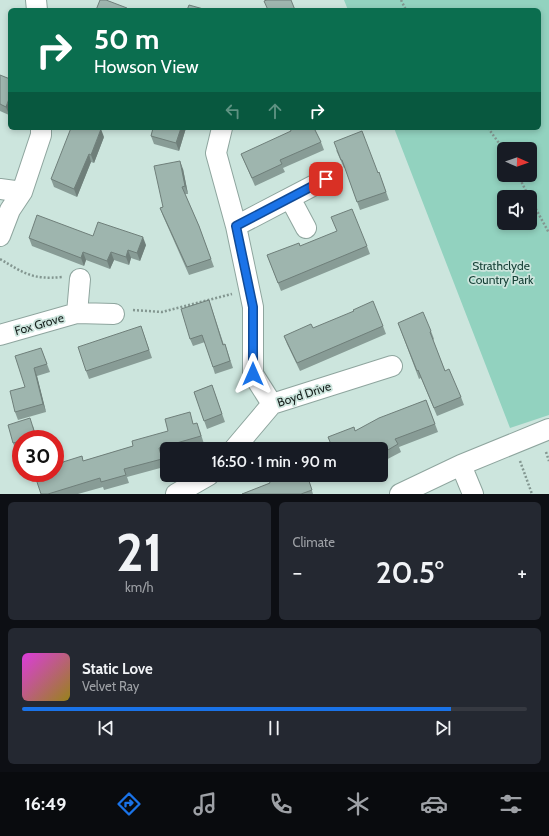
<!DOCTYPE html>
<meta charset="utf-8">
<style>
:root{--surface:#171b24;--page:#242831;--text:#f1f3f6;--muted:#9ea1a6;--line:#363941;--accent:#1a73e8}
body{margin:0;font-family:Cabin,sans-serif;background:var(--page);color:var(--text);height:100vh;display:flex;flex-direction:column;font-size:15px;white-space:nowrap}
*{box-sizing:border-box;margin:0}
p{font-size:13px;color:var(--muted)}
.icon{flex:none;width:22px;height:22px;fill:none;stroke:currentColor;stroke-width:2;stroke-linecap:round;stroke-linejoin:round}
.map{position:relative;height:494px;overflow:hidden}
.details{display:flex;flex-direction:column;gap:8px;padding:8px;background:#0d0f14;flex:1}
.details>*{flex:none}
.top-card{position:absolute;left:8px;top:8px;width:533px;height:122px;border-radius:6px;box-shadow:0 2px 6px #0003;background:#0b6e4f;color:#fff;overflow:hidden}
.needle{width:26px;rotate:92deg}
.buttons{position:absolute;left:497px;top:142px;display:grid;gap:8px}
.buttons a{display:grid;place-items:center;width:40px;height:40px;border-radius:6px;background:var(--surface);box-shadow:0 2px 6px #0003;font-size:20px}
.speed{position:absolute;left:12px;top:430px;display:flex;gap:8px;font-size:20px;font-weight:700;text-align:center}
.speed>*{display:grid;place-content:center;width:52px;height:52px;border-radius:50%;background:var(--surface);box-shadow:0 2px 6px #0003;line-height:1}
.speed .limit{border:6px solid #d22;background:#fff;color:#111}
.pin{position:absolute;display:grid;place-items:center;width:34px;height:34px;color:#fff;margin:-17px;border-radius:8px;box-shadow:0 2px 6px #0006}
.me{position:absolute;width:44px;margin:-22px;rotate:0deg;stroke-linejoin:round;filter:drop-shadow(0 0 3px #0008)}
.turn{display:flex;align-items:center;gap:14px;height:84px;padding:0 20px;font-size:18px}
.turn .icon{width:52px;height:52px;stroke-width:2.5}
.turn b{display:block;font-size:28px;line-height:34px}
.lanes{display:flex;align-items:center;height:38px;padding:0 20px;background:#0003;justify-content:center;gap:20px;direction:ltr}
.lanes .off{opacity:.35}
.big{font-size:30px;font-weight:600;line-height:1.1}
.details .tile{flex:1;display:flex;flex-direction:column;justify-content:center;gap:6px;min-width:0;padding:0 14px;border-radius:6px;background:var(--page)}
.details .dial{align-items:center;gap:0}
.dial b{font-size:52px;line-height:1}
.song{display:flex;align-items:center;gap:12px}
.cover{width:48px;height:48px;border-radius:6px;background:linear-gradient(135deg,hsl(300 70% 55%),hsl(50 70% 35%))}
.played{height:4px;border-radius:2px;background:linear-gradient(90deg,var(--accent) 85%,var(--line) 85%)}
.keys{display:flex;justify-content:space-around;direction:ltr}
.heat{display:flex;justify-content:space-between;align-items:center;font-size:22px;direction:ltr}
.details .tiles{flex:1;display:grid;gap:8px;grid-template-columns:1fr 1fr}
.tile:last-child{grid-column:span 2}
.trip{position:absolute;left:160px;top:442px;width:228px;height:40px;border-radius:6px;background:var(--surface);box-shadow:0 2px 6px #0003;font-weight:600;line-height:40px;text-align:center}
.menu{display:flex;height:64px;justify-content:space-around;align-items:center;background:#090b0e;color:var(--muted)}
.menu .icon{width:28px;height:28px}
.menu .active{color:var(--accent)}
.menu b{font-size:18px;color:var(--text)}
.map>svg:first-child{display:block}
</style>
<div class="map">
<svg width="549" height="494" viewBox="0 0 549 494">
<rect width="100%" height="100%" fill="#cce5dd"/>
<path fill="#92d2bf" fill-rule="evenodd" d="M344 0H549V415L510 428 394 128H539V10H348ZM504 149H530V175H504ZM504 197H530V223H504Z"/>
<g fill="none" stroke-linecap="round" stroke-linejoin="round">
<defs>
<path id="street" d="M36 0 37 10
M222 128 216 153 236 226 253 307V374L272 404
M0 189 22 192
M290 198 306 228
M236 226 326 179
M0 236 10 210 22 192 41 135V128
M77 313 80 279
M0 335 77 313 114 314
M234 449 272 404 392 366
M461 465 473 494
M176 494 209 475
M400 494 461 465 549 429"/>
</defs>
<use href="#street" stroke="#8ea59e" stroke-width="22"/>
<path stroke="#839690" stroke-width="2.5" stroke-dasharray="2 2" stroke-linecap="butt" d="M401 0 406 10
M488 128 504 150
M518 175 529 197
M530 198 549 233
M0 259C24 273 32 280 62 277
M133 310 162 312 232 294
M546 452 549 461
M520 461 532 494"/>
<use href="#street" stroke="#fff" stroke-width="20"/>
</g>
<path fill="#889c96" d="M0 75 9 115 0 111Z
M153 128H186L179 151 154 144 151 136Z
M104 137 94 163 91 162 77 197 54 187 51 179Z
M321 142 324 150 283 168 285 172 255 186 241 154Z
M336 150 378 173 379 172 389 200 360 210 345 168H344Z
M183 169 188 194H185L199 226 214 267 189 275 163 216 160 208 163 207Z
M93 236 146 245 140 261 131 258 129 265 114 260 110 269 86 260 84 266 32 246 29 238Z
M300 246H367L370 254 281 291 267 255Z
M209 300 224 345 225 344 233 368 215 374 205 342 193 346 190 339Z
M398 323 431 331 434 339 433 340 445 371 461 397 464 405 437 416 421 378 419 379Z
M141 326 152 358 89 379 86 371Z
M383 326 386 334 300 371 287 344 284 336 313 328Z
M41 348 50 372 37 376 46 412 18 420 15 412Z
M212 385 225 422 207 429 194 392Z
M426 400 438 432 399 447 401 452 382 462 381 460V449H333L328 437 355 431Z
M194 424 200 431 204 444 186 449H167V455L162 456 164 467 127 477 129 483 104 490 103 487 78 494H41L55 473 82 456 83 461 133 446Z
M33 426 37 439H21V450L16 451 13 443Z
M307 475 313 494H242Z"/>
<path fill="#6f7f7a" d="M10 96V112L9 115 6 107Z
M181 128H186L179 151 176 143Z
M101 129 104 137 94 163 91 155Z
M89 154 91 162 77 197 74 189Z
M180 161 183 169 188 194 185 186Z
M143 237 146 245 140 261 137 253Z
M128 250 131 258 129 265 126 257Z
M83 252 86 260 84 266 81 258Z
M111 252 114 260 110 269 107 261Z
M34 368 37 376 46 412 43 404Z
M159 448 162 456 164 467 162 459Z"/>
<path fill="#9eb5ae" stroke="#6f7f7a" d="M100 0H106L127 8 126 10H96Z
M267 0H291L295 10H268L264 1Z
M189 5 207 10H187Z
M0 75 10 79V96L6 107 0 104Z
M71 128H98L101 129 91 155 89 154 74 189 51 179Z
M153 128H181L176 143 151 136Z
M290 128H314L321 142 280 160 282 164 252 178 241 154 291 131Z
M362 131 378 173 379 172 386 192 357 202 342 160H341L334 142Z
M180 161 185 186 182 187 199 226 211 259 187 267 160 208 163 207 154 166Z
M352 209 367 246 278 283 267 255 299 243 300 246 337 231 331 217Z
M37 215 93 236 98 222 143 237 137 253 128 250 126 257 111 252 107 261 83 252 81 258 29 238Z
M209 300 223 345 225 344 230 361 213 367 202 335 190 339 181 309Z
M373 301 383 326 297 363 284 336 311 324 313 328 354 311 353 310Z
M423 312 431 331 430 332 445 371 449 369 461 397 434 408 418 370 417 371 398 323Z
M141 326 149 350 86 371 78 347Z
M41 348 47 364 34 368 43 404 15 412 10 391 25 387 15 356Z
M212 385 222 414 204 421 194 392Z
M426 400 435 424 395 439 398 444 381 454V449H376L375 447 370 449H333L328 437 354 427 355 431 379 418Z
M190 412 193 424 197 423 201 436 159 448 162 459 124 469 126 475 101 482 100 478 48 494H41L34 473H55V466L63 463V462L82 456 83 461 133 446 132 441 168 431 165 419Z
M30 418 36 437 28 439H21V441L13 443 8 425Z
M284 475H307L312 490 301 494H242L270 483 269 480Z"/>
<g fill="none" stroke-linecap="round" stroke-linejoin="round">
<defs>
<path id="route" d="M253 374V307L236 226 326 179"/>
</defs>
<use href="#route" stroke="#114b97" stroke-width="10"/>
<use href="#route" stroke="#1a73e8" stroke-width="7"/>
</g>
<g text-anchor="middle" dominant-baseline="central" stroke-width="3.5" stroke-linejoin="round" paint-order="stroke">
<g font-size="12" fill="#174137" stroke="#cce5dd">
<text x="501" y="265">Strathclyde<tspan x="501" dy="14">Country Park</tspan></text>
</g>
<g font-size="12" fill="#19221f" stroke="#cce5dd">
<text transform="translate(39 324) rotate(-16)">Fox Grove</text>
<text transform="translate(304 394) rotate(-18)">Boyd Drive</text>
</g>
</g>
</svg>
<div class="buttons">
<a><svg class="needle" viewBox="-14 -14 28 28"><path d="M0-13l5 13h-10z" fill="#e53935"/><path d="M0 13l5-13h-10z" fill="#9ea1a6"/></svg></a>
<a><svg class="icon" aria-label="sound" viewBox="0 0 24 24"><path d="M4 9h4l5-4v14l-5-4H4zM17 9q2 3 0 6"/></svg></a>
</div>
<div class="speed"><div class="limit">30</div></div>
<div class="pin" style="left:326px;top:179px;background:#d93025"><svg class="icon" aria-label="arrive" viewBox="0 0 24 24"><path d="M6 21V4h12l-3 4 3 4H6"/></svg></div>
<svg class="me" style="left:253px;top:374px" viewBox="-20 -20 40 40"><path d="M0-17L14 15 0 8-14 15z" fill="#1a73e8" stroke="#fff" stroke-width="4"/></svg>
<div class="trip">16:50 · 1 min · 90 m</div>
<div class="top-card">
<div class="turn"><svg class="icon" aria-label="right" viewBox="0 0 24 24"><path d="M7 20v-9h11M14 6l5 5-5 5"/></svg><div><b>50 m</b>Howson View</div></div>
<div class="lanes"><svg class="icon off" aria-label="left" viewBox="0 0 24 24"><path d="M17 20v-9H6M10 6l-5 5 5 5"/></svg><svg class="icon off" aria-label="ahead" viewBox="0 0 24 24"><path d="M12 20V5M6 11l6-6 6 6"/></svg><svg class="icon" aria-label="right" viewBox="0 0 24 24"><path d="M7 20v-9h11M14 6l5 5-5 5"/></svg></div>
</div>
</div>
<section class="details">
<div class="tiles">
<div class="tile dial"><b>21</b><p>km/h</p></div>
<div class="tile"><p>Climate</p>
<div class="heat"><a>−</a><b class="big">20.5°</b><a>+</a></div>
</div>
<div class="tile">
<div class="song"><i class="cover"></i><div><b>Static Love</b><p>Velvet Ray</p></div></div>
<div class="played"></div>
<div class="keys"><svg class="icon" aria-label="previous" viewBox="0 0 24 24"><path d="M18 5L8 12l10 7zM5 5v14"/></svg><svg class="icon" aria-label="pause" viewBox="0 0 24 24"><path d="M8 5v14M16 5v14"/></svg><svg class="icon" aria-label="next" viewBox="0 0 24 24"><path d="M6 5l10 7-10 7zM19 5v14"/></svg></div>
</div>
</div>
</section>
<nav class="menu">
<b>16:49</b>
<svg class="icon active" aria-label="directions" viewBox="0 0 24 24"><path d="M12 3l9 9-9 9-9-9zM9 14v-3h6M13 9l2 2-2 2"/></svg>
<svg class="icon" aria-label="music" viewBox="0 0 24 24"><path d="M9 18V5l10-2v13"/><circle cx="6" cy="18" r="3"/><circle cx="16" cy="16" r="3"/></svg>
<svg class="icon" aria-label="phone" viewBox="0 0 24 24"><path d="M5 4h4l2 5-3 2q2 4 5 5l2-3 5 2v4C11 20 4 13 5 4z"/></svg>
<svg class="icon" aria-label="climate" viewBox="0 0 24 24"><path d="M12 3v18M4 7l16 10M4 17L20 7"/></svg>
<svg class="icon" aria-label="car" viewBox="0 0 24 24"><path d="M5 17H2v-5l4-1 3-4h7l3 4 3 1v5h-3M9 17h6M6 11h13"/><circle cx="7" cy="17" r="2"/><circle cx="17" cy="17" r="2"/></svg>
<svg class="icon" aria-label="filters" viewBox="0 0 24 24"><path d="M4 7h16M4 17h16"/><circle cx="9" cy="7" r="2"/><circle cx="15" cy="17" r="2"/></svg>
</nav>
